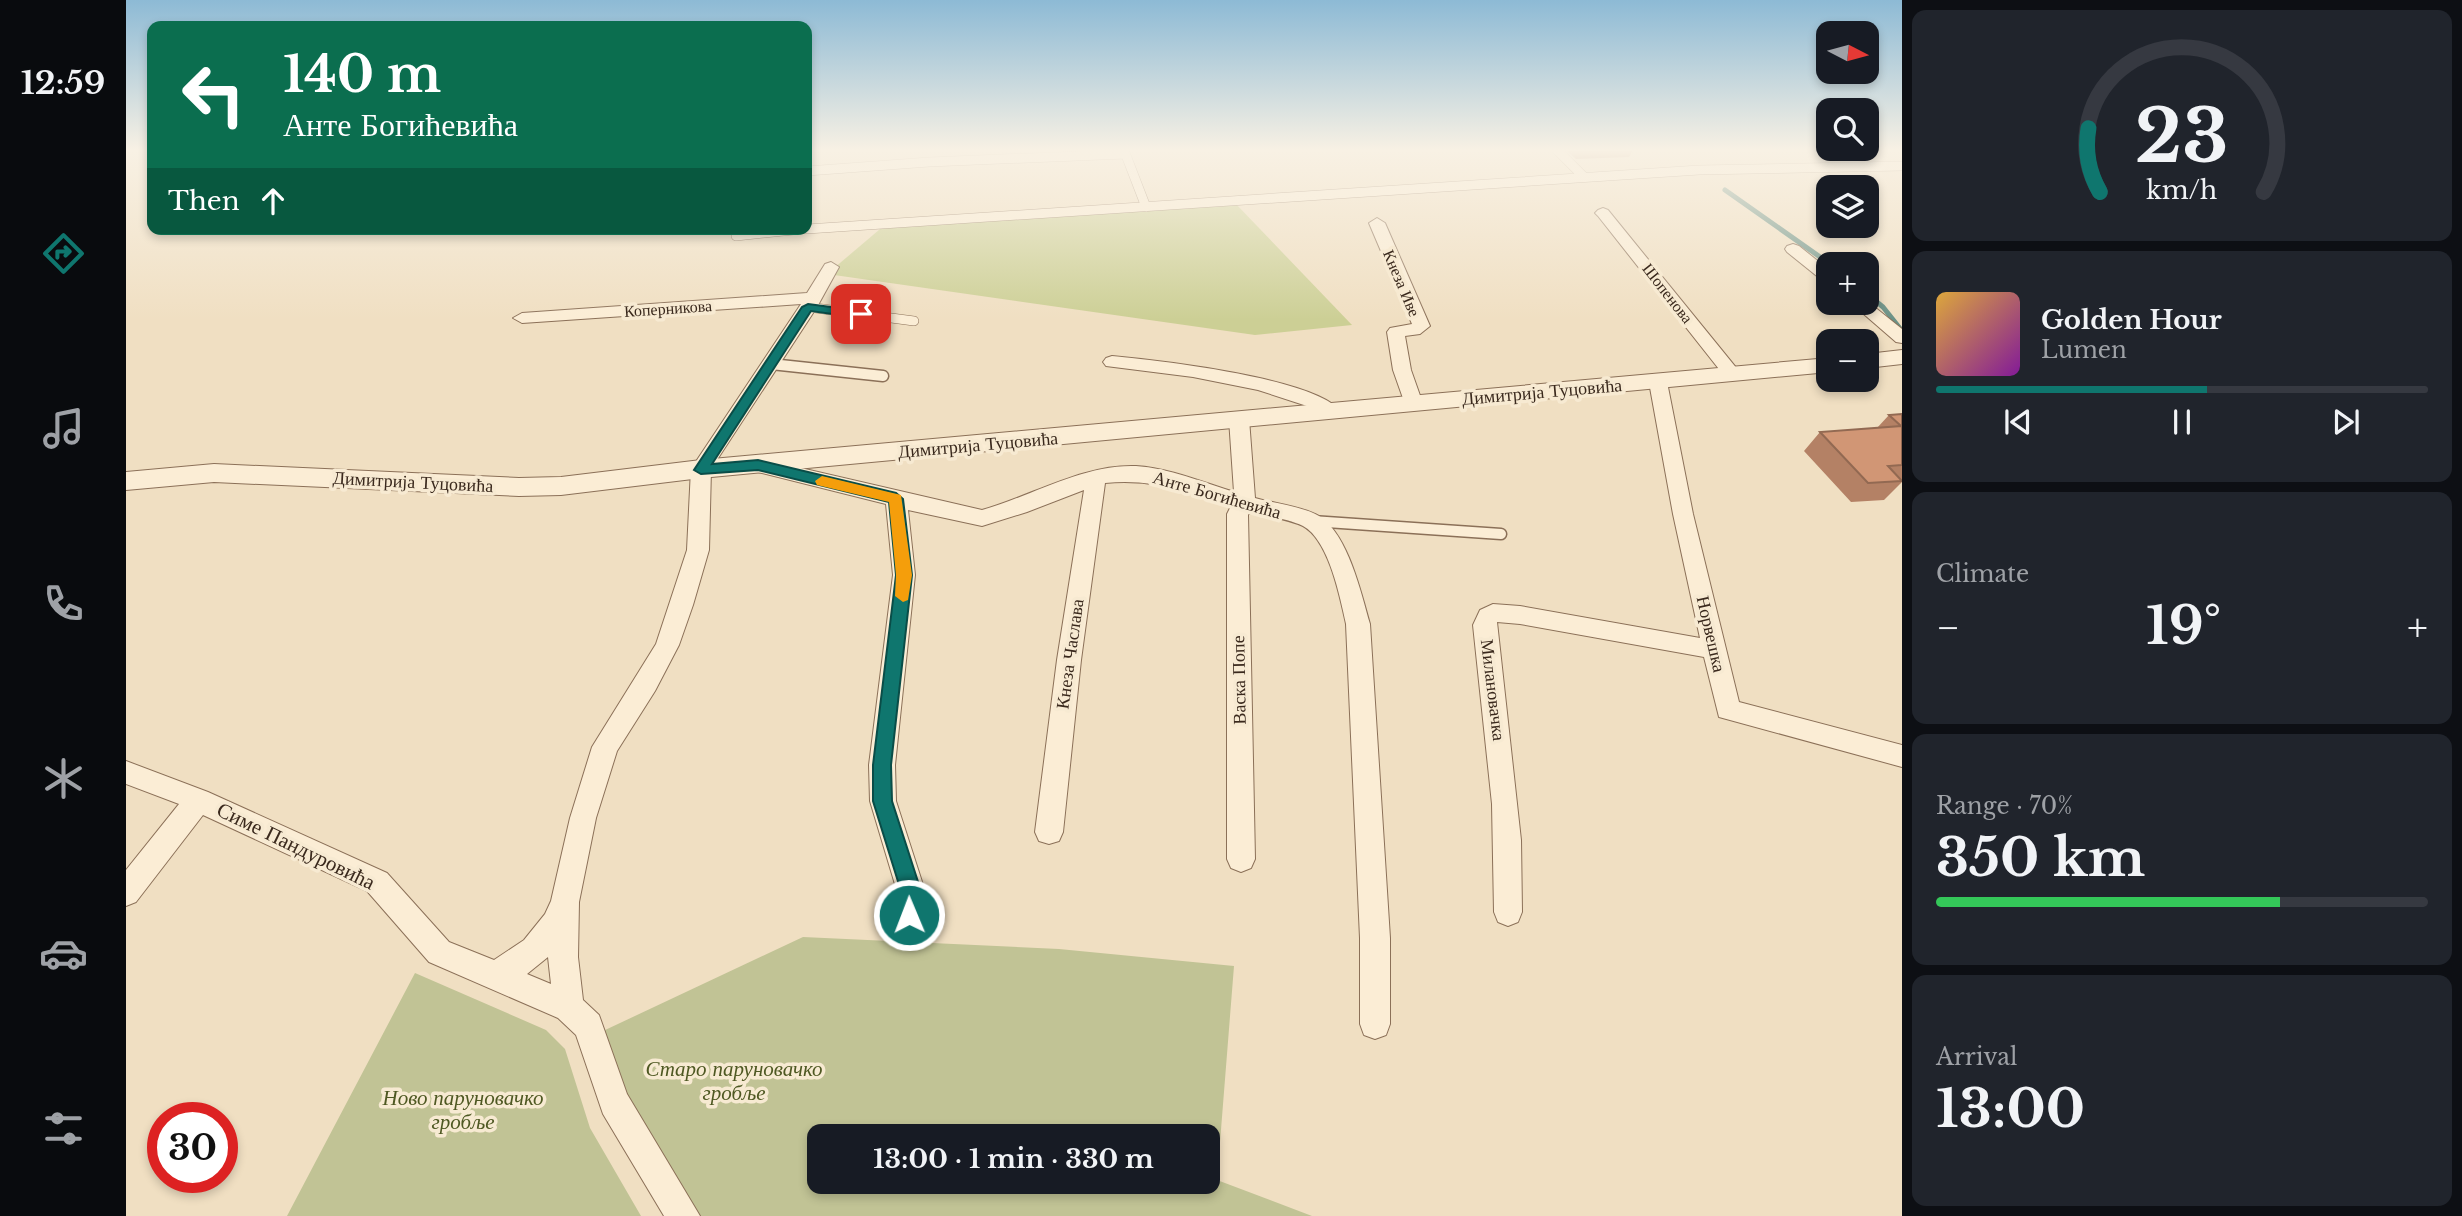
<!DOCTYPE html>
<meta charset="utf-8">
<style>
:root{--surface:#171b24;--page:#20242c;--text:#f1f3f6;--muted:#9ea1a6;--line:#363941;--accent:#0f766e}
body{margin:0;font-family:"Libre Baskerville",serif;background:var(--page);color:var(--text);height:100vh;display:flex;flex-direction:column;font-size:26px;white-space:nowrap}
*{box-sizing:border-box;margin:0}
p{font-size:23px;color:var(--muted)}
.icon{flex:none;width:38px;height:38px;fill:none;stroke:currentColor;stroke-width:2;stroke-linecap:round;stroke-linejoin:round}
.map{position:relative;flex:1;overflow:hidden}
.panel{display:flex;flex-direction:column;gap:10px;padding:10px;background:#0d0f14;width:560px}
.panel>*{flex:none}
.guide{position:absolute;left:21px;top:21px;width:665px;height:214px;border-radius:14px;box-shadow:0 4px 10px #0003;background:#0b6e4f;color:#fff;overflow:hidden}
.needle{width:46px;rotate:96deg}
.fabs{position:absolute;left:1690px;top:21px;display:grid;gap:14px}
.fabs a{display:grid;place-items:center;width:63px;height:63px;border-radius:14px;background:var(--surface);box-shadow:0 4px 10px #0003;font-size:35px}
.speed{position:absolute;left:21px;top:1102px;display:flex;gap:14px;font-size:35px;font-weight:700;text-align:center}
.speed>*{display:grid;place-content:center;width:91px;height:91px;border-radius:50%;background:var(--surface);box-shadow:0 4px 10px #0003;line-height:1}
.speed .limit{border:10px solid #d22;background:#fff;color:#111}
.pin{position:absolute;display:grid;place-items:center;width:60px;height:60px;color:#fff;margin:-30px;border-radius:14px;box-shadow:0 4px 10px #0006}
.me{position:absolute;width:77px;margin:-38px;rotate:359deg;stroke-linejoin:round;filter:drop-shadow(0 0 5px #0008)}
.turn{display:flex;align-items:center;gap:24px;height:147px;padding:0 21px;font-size:32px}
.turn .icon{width:91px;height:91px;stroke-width:2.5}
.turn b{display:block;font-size:49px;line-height:60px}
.then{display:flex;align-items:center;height:66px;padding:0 21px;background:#0003;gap:14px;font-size:26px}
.big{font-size:52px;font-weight:800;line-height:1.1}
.panel .tile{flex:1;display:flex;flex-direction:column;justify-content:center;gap:10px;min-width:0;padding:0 24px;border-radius:14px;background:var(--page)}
.panel .dial{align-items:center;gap:0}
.dial svg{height:182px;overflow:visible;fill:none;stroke:var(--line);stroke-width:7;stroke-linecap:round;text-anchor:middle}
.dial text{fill:var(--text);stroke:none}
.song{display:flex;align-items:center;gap:21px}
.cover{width:84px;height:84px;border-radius:10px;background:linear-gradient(135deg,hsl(40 70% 55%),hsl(290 70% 35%))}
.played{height:7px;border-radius:4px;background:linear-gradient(90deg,var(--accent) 55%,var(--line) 55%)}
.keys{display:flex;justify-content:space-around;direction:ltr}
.heat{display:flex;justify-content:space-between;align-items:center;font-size:38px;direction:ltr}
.charge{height:10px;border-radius:5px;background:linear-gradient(90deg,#34c759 70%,var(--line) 0)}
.trip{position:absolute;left:681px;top:1124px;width:413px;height:70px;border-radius:14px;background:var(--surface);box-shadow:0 4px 10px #0003;font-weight:800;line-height:70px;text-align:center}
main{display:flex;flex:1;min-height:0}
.tab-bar{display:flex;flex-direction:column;width:126px;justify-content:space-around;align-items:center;background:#090b0e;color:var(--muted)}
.tab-bar .icon{width:49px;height:49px}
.tab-bar .active{color:var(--accent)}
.tab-bar b{font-size:32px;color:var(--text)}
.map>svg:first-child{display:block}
</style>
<main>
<nav class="tab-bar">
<b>12:59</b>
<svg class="icon active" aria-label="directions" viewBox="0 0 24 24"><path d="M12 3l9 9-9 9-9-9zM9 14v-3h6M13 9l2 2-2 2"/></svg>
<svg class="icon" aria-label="music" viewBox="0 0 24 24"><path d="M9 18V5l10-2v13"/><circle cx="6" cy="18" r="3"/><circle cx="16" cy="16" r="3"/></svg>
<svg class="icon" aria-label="phone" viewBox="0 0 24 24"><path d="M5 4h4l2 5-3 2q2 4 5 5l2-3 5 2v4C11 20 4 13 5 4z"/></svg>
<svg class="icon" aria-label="climate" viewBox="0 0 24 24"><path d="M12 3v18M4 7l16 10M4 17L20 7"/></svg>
<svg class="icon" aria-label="car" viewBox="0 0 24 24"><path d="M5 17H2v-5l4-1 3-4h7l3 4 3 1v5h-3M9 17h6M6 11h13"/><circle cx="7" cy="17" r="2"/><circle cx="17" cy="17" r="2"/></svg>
<svg class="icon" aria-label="filters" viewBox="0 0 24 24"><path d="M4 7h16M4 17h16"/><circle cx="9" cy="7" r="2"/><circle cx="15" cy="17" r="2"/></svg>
</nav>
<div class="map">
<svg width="1776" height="1216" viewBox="0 0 1776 1216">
<rect width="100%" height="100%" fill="#f0dfc2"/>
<path fill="#cccf95" d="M1108 202 1226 325 1129 335 701 274 760 224Z"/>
<path fill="#c1c395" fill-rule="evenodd" d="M677 937 933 949 1108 966 1091 1180 1186 1216H570L504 1109 477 1031ZM693 1136H1082V1181H693Z
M289 973 420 1030 439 1049 464 1128 515 1216H161Z"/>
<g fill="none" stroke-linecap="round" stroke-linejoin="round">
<path stroke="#6b9185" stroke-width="5" d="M1599 190 1704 264
M1741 294 1757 307 1776 331"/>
<defs>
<path id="service-far1" d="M998 150 1020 207
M1431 150 1458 177
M681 171 803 162 999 154
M612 229 610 236 677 229
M681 229 1573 170 1776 166
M682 307 788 321"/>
<path id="service" d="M645 364 757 376
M1186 521 1375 534"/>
<path id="minor" d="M1477 208 1482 210 1612 370 1615 374 1612 378H1600L1472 216 1469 213 1472 210Z
M1251 218 1259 223 1304 326 1294 334 1279 336 1285 370 1297 404 1295 408H1281L1279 404 1267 370 1261 332 1264 328 1286 324 1243 223Z
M1667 244 1673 246 1703 270V283L1697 281 1661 252 1659 249 1661 246Z
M705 262 713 267 691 307 585 469 583 550 567 605 553 645 529 691 491 751 470 818 453 902 452 957 457 1000 473 1015 501 1094 574 1216H538L477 1114 450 1035 432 1018 303 962 241 891 77 815 10 902 0 906V870L53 804 0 784V761L82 792 261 873 323 942 368 960 398 940 419 914 425 901 444 818 466 747 530 644 561 550 565 469 675 304 396 323 387 318 396 313 681 293 699 264ZM422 957 425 984 401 974Z
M1741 301 1776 329V343L1770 342 1725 303Z
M986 356C1029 360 1192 378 1215 412L1212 416 1205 418 1181 406 1132 390 1067 377 980 366 977 362 980 358Z
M1532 376 1541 382 1567 514 1613 702 1776 745V767L1593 717 1578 657 1394 624 1371 622 1395 840 1396 912 1392 922 1382 926 1372 922 1368 912 1366 804 1347 625 1354 610 1367 604 1394 606 1574 638 1547 514 1523 382Z
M1113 413 1120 415 1123 419 1129 498C1146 503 1179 507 1193 516 1222 534 1235 593 1244 624L1264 938V1024L1260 1035 1249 1039 1238 1035 1234 1024V938L1220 624C1214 597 1203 540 1177 526 1162 519 1140 516 1124 512L1122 515 1129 859 1125 868 1115 872 1105 868 1101 859V514L1105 506C1060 492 1028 478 979 483L955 660 937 832 933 841 923 844 913 841 909 832 931 660 958 490 901 512 856 526 782 510 789 575 769 765 770 801 799 891 797 915 793 925 783 929 773 925 769 915 771 891 744 801 743 765 767 575 760 504 632 472 625 470 622 465 625 460 632 458 856 510C906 496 957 464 1010 466 1043 468 1076 482 1108 492L1103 419 1106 415Z"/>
<path id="tertiary" d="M1776 350V364L1741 368V354Z
M1703 358V372L575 478 435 495 393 496 88 482 0 490V472L88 464 393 478 435 477 575 460Z"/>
</defs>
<use href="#service-far1" stroke="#8b7058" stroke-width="10"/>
<use href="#service" stroke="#8b7058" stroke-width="13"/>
<use href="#minor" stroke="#8b7058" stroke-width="2"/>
<use href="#tertiary" stroke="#8b7058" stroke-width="2"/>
<use href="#service-far1" stroke="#fbedd5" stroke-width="9"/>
<use href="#service" stroke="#fbedd5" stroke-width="10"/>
<use href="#minor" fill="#fbedd5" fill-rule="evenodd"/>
<use href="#tertiary" fill="#fbedd5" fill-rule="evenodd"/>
</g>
<path fill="#b48165" d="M1440 150H1507L1503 157 1450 159Z
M1776 414V482L1758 500 1725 502 1678 451 1694 432 1751 428 1763 415Z"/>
<path fill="#d19675" stroke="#926952" stroke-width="2" d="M1776 414V465L1762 466 1776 481 1742 483 1694 432 1775 426 1763 415Z"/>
<linearGradient id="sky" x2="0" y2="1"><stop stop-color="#8dbad5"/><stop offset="0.47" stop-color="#f8f1e4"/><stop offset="1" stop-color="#f8f1e4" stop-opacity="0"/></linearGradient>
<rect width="1776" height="320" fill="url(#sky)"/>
<path fill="#0f766e" stroke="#0a4d48" stroke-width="2" d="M682 304 735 311 741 314 735 318 685 311 586 464 632 460 770 493 777 499 786 575 765 765 766 801 795 891 790 922 783 925 776 922 773 915 775 891 747 801V765L770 575 763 502 632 470 575 474 568 470 676 307Z"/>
<path fill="#f59e0b" d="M696 476 775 495 786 575 782 600 777 602 769 596 770 575 763 502 691 485 689 481Z"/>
<g text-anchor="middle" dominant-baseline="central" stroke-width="7" stroke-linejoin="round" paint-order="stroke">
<g font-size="16" fill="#3a291d" stroke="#f7ead2">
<text transform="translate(1276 283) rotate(67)">Кнеза Иве</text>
<text transform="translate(1542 293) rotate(52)">Шопенова</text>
<text transform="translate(542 308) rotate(-4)">Коперникова</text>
</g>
<g font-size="18" fill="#3a291d" stroke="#f7ead2">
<text transform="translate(1416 392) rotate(-5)">Димитрија Туцовића</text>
<text transform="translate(852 445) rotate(-5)">Димитрија Туцовића</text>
<text transform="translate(287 482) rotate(3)">Димитрија Туцовића</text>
<text transform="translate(1091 495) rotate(16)">Анте Богићевића</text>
<text transform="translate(1585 634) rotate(77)">Норвешка</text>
<text transform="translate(944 654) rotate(-82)">Кнеза Часлава</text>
<text transform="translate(1113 680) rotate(-91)">Васка Попе</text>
<text transform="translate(1367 690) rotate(83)">Милановачка</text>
</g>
<g font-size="21" fill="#3a291d" stroke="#f7ead2">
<text transform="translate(170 846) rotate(26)">Симе Пандуровића</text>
</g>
<g font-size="21" font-style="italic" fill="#4e5822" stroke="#f7ead2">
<text x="608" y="1069">Старо паруновачко<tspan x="608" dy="24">гробље</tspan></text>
<text x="337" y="1098">Ново паруновачко<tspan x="337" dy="24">гробље</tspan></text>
</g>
</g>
</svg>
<div class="fabs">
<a><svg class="needle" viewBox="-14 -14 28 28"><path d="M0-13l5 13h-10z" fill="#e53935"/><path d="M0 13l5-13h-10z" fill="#9ea1a6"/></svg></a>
<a><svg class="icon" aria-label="search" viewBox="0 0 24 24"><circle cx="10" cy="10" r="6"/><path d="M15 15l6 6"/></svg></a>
<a><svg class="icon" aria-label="layers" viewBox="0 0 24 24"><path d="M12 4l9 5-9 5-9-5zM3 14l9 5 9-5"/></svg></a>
<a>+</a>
<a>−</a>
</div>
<div class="speed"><div class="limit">30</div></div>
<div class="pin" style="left:735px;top:314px;background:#d93025"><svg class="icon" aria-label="arrive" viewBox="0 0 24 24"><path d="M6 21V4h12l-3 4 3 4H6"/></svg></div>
<svg class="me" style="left:783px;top:915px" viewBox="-20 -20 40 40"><circle r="17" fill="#0f766e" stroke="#fff" stroke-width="3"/><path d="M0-11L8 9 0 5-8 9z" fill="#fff"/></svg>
<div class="trip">13:00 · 1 min · 330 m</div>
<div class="guide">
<div class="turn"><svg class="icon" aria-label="left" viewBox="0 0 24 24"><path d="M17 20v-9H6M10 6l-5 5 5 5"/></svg><div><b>140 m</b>Анте Богићевића</div></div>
<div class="then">Then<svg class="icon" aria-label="ahead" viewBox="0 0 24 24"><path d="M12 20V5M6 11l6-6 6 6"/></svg></div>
</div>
</div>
<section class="panel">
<div class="tile dial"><svg viewBox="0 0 100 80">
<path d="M14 69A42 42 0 1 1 86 69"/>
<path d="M14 69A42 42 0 0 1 9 41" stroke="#0f766e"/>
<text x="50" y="56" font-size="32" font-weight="700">23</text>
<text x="50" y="72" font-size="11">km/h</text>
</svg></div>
<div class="tile">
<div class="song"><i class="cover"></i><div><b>Golden Hour</b><p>Lumen</p></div></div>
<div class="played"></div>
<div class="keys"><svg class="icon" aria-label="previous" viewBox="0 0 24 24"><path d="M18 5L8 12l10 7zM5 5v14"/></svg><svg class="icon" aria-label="pause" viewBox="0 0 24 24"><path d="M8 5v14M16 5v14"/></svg><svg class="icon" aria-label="next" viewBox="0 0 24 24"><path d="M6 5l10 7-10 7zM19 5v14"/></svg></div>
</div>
<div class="tile"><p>Climate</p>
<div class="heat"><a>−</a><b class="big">19°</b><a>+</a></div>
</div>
<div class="tile"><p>Range · 70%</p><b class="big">350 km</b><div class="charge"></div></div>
<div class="tile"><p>Arrival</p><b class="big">13:00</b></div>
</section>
</main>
